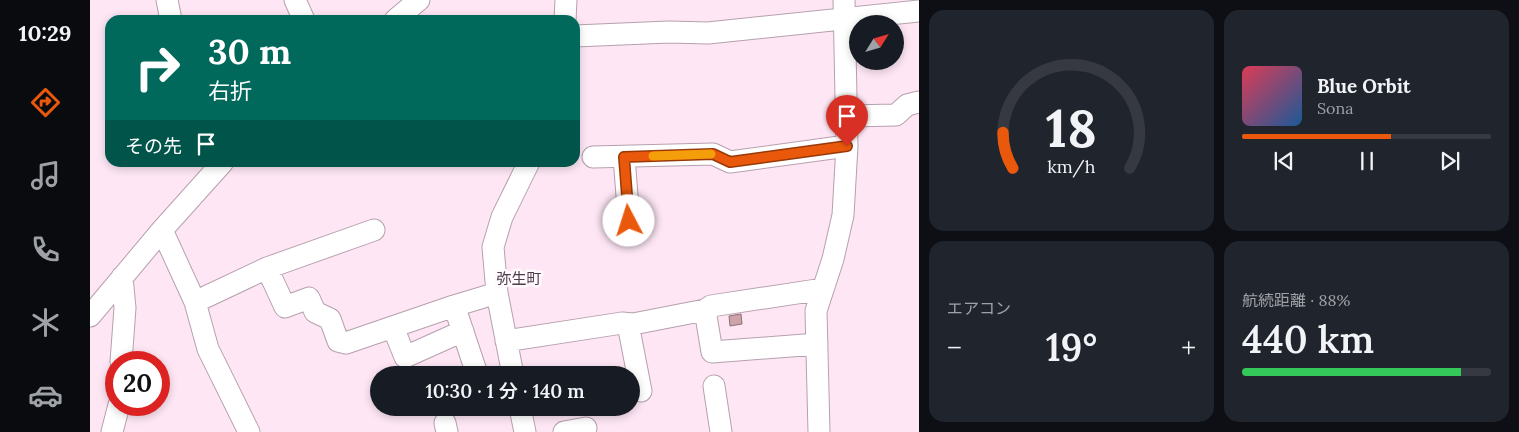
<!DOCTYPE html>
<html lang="ja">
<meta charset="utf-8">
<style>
:root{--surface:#171b24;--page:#20242c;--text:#f1f3f6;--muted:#9ea1a6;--line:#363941;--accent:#ea580c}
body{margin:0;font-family:Lora,"Noto Sans JP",serif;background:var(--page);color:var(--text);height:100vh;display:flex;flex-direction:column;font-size:19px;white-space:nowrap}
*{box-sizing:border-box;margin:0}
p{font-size:16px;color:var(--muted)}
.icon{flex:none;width:28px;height:28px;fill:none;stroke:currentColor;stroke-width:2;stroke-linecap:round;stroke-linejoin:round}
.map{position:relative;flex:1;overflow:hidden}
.sheet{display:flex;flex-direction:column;gap:10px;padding:10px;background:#0d0f14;width:600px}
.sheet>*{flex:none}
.top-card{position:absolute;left:15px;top:15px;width:475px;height:152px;border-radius:15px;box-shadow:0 2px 8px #0003;background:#00695c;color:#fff;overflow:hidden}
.needle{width:32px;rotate:53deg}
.fabs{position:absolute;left:759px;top:15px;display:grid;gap:10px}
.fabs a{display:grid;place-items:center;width:55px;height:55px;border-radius:50%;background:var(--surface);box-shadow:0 2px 8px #0003;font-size:25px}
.speed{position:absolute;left:15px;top:351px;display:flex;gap:10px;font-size:25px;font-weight:700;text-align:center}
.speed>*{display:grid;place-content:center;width:65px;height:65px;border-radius:50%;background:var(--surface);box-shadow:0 2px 8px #0003;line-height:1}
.speed .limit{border:8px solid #d22;background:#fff;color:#111}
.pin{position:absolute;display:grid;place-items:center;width:42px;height:42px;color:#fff;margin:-51px -21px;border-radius:50% 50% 50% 0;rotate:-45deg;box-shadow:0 0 5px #0007}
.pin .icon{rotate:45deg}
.me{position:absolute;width:55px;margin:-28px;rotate:355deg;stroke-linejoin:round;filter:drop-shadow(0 0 4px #0008)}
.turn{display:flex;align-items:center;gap:18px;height:105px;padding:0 20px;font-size:22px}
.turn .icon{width:65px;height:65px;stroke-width:2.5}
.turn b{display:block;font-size:35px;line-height:42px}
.then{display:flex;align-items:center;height:48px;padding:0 20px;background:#0003;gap:10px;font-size:19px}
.big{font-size:38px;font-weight:600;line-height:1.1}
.sheet .widget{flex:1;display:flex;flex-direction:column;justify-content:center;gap:8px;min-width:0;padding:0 18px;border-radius:15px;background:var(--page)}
.sheet .dial{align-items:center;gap:0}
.dial svg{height:130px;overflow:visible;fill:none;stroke:var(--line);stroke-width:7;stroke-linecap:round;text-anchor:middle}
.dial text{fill:var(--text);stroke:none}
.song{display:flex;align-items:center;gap:15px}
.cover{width:60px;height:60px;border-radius:8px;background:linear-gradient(135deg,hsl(350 70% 55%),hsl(210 70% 35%))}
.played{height:5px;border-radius:2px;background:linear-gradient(90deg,var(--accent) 60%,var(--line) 60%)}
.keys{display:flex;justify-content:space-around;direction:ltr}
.heat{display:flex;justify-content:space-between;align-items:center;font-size:28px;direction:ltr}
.charge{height:8px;border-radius:4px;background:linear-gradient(90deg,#34c759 88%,var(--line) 0)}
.sheet .tiles{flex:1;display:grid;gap:10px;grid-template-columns:repeat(2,1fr)}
.trip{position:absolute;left:280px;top:366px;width:270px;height:50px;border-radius:25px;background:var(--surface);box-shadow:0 2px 8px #0003;font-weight:600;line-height:50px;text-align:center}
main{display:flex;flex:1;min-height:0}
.tabs{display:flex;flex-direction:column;width:90px;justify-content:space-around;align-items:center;background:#090b0e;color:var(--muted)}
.tabs .icon{width:35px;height:35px}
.tabs .on{color:var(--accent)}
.tabs b{font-size:22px;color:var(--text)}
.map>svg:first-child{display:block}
</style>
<main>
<nav class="tabs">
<b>10:29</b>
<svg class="icon on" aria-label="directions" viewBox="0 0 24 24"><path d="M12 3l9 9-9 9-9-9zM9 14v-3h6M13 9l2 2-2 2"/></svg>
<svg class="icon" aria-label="music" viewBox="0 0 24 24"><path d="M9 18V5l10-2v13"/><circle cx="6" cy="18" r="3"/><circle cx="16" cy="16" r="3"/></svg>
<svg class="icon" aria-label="phone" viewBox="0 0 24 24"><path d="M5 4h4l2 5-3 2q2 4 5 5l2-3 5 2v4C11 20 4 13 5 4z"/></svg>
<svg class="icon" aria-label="climate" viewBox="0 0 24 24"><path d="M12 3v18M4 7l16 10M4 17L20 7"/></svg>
<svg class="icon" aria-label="car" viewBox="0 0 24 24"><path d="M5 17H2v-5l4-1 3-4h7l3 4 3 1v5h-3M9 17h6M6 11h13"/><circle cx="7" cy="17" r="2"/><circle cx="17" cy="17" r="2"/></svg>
</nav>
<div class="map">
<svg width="829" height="432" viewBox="0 0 829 432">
<rect width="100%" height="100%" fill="#fee6f5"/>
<path fill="#cca4aa" stroke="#8a7174" d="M651 314 652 324 640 326 639 316Z"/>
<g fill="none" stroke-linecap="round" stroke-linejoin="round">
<defs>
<path id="minor" d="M77 0 81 20
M205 0 214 20
M305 20 329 0
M475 20 476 0
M485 36 579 32 618 33 829 11
M758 116 806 115 817 105 829 102
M503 157 623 154 640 162 757 146
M534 157 539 221
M72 230 105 302 118 349 159 432
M177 268 284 230
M105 302 177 268 195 307 219 298 225 312 240 319 248 341 256 343 364 306 407 293
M615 310 622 352 727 344
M0 316 72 230 133 162
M368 317 387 374
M538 324 551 391
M303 327 315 357 373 331
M416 341 532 323 543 324 615 310 621 306 733 289
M31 362 35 308 32 277
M423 375 407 293 403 247 412 217 439 162
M624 386 631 432
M430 408 435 432
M355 423 357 432
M22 432 29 405
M474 432 496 428
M729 432 726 311 743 259 753 215 757 146 754 0"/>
</defs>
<use href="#minor" stroke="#b6a0ae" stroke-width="23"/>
<use href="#minor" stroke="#fff" stroke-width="21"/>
</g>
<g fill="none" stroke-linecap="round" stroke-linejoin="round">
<defs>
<path id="route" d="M539 221 534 157 623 154 640 162 757 146"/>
</defs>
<use href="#route" stroke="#983908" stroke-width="12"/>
<use href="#route" stroke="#ea580c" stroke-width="9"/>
<path stroke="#f59e0b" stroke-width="9" d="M563 156 621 154"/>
</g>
<g text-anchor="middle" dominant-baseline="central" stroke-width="5" stroke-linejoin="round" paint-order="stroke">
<g font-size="15" fill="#4f3c48" stroke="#fffafd">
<text x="429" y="278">弥生町</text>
</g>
</g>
</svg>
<div class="fabs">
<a><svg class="needle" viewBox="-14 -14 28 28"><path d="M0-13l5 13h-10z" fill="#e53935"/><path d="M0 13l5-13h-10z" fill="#9ea1a6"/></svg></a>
</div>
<div class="speed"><div class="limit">20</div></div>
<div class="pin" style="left:757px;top:146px;background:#d93025"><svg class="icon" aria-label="arrive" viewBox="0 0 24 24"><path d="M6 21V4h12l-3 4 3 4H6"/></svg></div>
<svg class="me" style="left:539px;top:221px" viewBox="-20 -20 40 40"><circle r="19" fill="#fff"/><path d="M0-13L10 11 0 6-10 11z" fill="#ea580c"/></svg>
<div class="trip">10:30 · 1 分 · 140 m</div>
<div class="top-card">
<div class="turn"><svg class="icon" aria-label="right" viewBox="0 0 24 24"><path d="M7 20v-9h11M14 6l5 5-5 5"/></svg><div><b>30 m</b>右折</div></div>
<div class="then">その先<svg class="icon" aria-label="arrive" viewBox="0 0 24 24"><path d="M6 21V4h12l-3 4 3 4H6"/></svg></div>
</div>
</div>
<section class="sheet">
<div class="tiles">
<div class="widget dial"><svg viewBox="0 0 100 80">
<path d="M14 69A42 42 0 1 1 86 69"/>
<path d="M14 69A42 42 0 0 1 8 47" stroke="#ea580c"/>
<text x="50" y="56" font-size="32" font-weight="700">18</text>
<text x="50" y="72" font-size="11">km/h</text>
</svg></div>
<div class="widget">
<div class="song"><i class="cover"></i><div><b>Blue Orbit</b><p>Sona</p></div></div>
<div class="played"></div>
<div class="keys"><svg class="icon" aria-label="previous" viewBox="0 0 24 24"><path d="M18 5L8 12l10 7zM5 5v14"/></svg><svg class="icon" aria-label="pause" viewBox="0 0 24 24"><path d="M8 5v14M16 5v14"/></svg><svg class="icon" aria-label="next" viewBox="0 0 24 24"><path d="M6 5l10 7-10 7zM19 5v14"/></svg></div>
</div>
<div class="widget"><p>エアコン</p>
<div class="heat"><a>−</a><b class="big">19°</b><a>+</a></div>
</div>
<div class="widget"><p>航続距離 · 88%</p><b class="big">440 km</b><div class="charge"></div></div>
</div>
</section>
</main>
